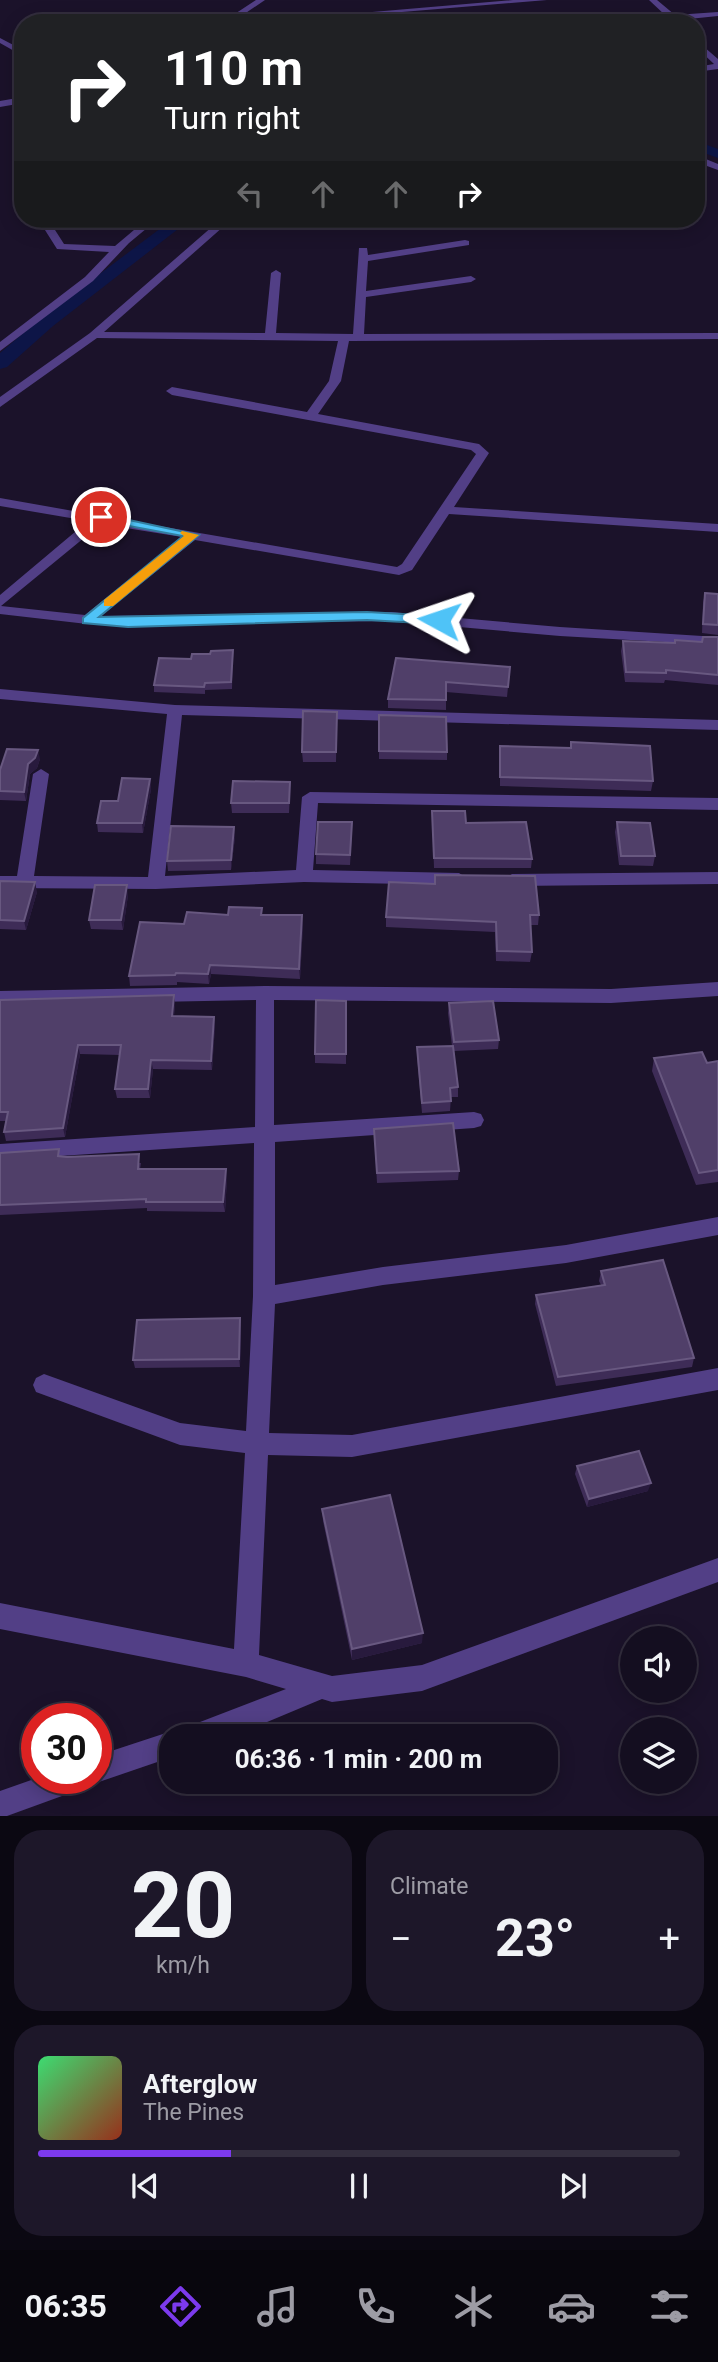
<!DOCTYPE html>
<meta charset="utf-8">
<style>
:root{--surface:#140e20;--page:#1d1729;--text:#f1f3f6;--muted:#9d9ca5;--line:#332e3e;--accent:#7c3aed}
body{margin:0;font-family:Roboto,sans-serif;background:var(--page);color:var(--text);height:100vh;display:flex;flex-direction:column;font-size:26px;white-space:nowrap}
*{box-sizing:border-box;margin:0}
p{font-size:23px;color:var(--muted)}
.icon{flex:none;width:38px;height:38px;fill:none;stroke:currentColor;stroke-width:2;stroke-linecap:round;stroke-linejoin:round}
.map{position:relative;height:1816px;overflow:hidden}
.drawer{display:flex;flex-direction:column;gap:14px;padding:14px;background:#0b0812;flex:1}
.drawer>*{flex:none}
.banner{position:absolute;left:14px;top:14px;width:691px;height:214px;border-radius:28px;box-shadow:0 4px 18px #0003,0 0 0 2px var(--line);background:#202124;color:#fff;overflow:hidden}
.buttons{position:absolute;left:620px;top:1626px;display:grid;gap:14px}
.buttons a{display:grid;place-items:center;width:77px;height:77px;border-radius:50%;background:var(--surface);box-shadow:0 4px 18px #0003,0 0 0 2px var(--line);font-size:35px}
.speed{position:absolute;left:21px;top:1703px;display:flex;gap:14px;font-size:35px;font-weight:700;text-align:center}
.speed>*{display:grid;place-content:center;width:91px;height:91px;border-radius:50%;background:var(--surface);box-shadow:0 4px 18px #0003,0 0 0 2px var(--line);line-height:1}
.speed .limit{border:10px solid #d22;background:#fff;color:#111}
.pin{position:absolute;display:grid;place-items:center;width:60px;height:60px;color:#fff;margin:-30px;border:4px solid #fff;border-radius:50%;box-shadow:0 2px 7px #0007}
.me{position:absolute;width:77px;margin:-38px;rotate:275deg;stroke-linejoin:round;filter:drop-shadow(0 0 5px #0008)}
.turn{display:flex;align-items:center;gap:24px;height:147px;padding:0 35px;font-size:32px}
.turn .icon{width:91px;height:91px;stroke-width:2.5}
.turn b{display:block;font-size:49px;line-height:60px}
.lanes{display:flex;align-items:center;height:66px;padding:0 35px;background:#0003;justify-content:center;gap:35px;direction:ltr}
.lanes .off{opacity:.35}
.big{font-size:52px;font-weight:700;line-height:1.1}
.drawer .tile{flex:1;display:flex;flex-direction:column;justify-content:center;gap:10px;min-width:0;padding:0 24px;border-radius:28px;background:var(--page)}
.drawer .dial{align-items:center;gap:0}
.dial b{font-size:91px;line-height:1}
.song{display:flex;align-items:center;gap:21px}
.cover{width:84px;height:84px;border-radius:10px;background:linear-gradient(135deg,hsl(140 70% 55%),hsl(10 70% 35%))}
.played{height:7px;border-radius:4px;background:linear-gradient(90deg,var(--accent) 30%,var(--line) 30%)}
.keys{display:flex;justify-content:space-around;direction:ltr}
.heat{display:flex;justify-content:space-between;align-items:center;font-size:38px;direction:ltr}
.drawer .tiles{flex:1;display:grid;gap:14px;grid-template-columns:1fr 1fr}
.tile:last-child{grid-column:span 2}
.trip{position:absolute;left:159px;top:1724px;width:399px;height:70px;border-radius:28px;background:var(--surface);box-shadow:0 4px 18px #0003,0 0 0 2px var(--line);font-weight:700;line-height:70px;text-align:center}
.tab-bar{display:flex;height:112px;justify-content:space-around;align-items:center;background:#08060d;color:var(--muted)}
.tab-bar .icon{width:49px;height:49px}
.tab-bar .active{color:var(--accent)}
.tab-bar b{font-size:32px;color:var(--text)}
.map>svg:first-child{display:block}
</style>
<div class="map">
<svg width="718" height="1816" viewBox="0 0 718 1816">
<rect width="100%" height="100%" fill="#1b122a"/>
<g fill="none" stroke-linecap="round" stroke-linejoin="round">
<path fill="#0d1547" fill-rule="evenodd" d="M696 141 718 149V158L696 150Z
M173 219H191L53 326 7 367 0 369V353L41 318Z"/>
<path fill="#523f86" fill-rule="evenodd" d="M256 0H265L231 23H221Z
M513 0H547L294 21 290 19Z
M649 0H657L675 15 718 12V16L679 20 678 23 671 20 611 23 666 16Z
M0 38 23 50V56L0 43Z
M696 40 718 59V69L696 72V67L714 64 696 47Z
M23 97V103L0 107V101Z
M696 155 718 164V170L696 162Z
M38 219H48L64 244 115 246 147 219H158L129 243 93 281 0 351V342L85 277 109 252 57 249Z
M221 219H232L104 332 265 333 271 273 276 270 281 273 276 333 353 334 359 248H367L368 255 465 240 469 241V245L368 261 366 291 471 276 476 279 471 282 366 297 364 334 718 333V339L349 341 341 381 318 414 479 444 489 453 454 507 718 524V532L449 514 412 570 399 575 195 540 101 616 391 612 560 627 718 637V645L560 636 391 621 87 624 0 614V595L88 521 0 506V498L96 515 101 513 107 517 397 567 402 564 476 454 471 450 172 395 166 391 172 387 307 412 329 381 338 341 97 338 0 407V397L90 333ZM101 524 182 537 85 615 1 606Z
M0 689 175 705 718 720V730L182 715 165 876 296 870 302 797 310 792 718 798V810L318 803 313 870 459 873 468 879 459 885 304 882 156 889 0 888V876H17L33 774 41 769 49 774 34 876 148 877 167 714 0 699Z
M718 872V884L512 886 503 880 512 874Z
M718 982V996L611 1003 274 1000V1125L474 1112 481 1114 484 1120 481 1126 474 1128 275 1142V1285L383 1267 566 1245 718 1217V1235L566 1263 383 1285 275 1304 269 1433 352 1435 718 1368V1390L352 1457 268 1455 259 1655 332 1676 422 1665 718 1558V1582L422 1691 332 1702 322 1699 234 1736H183L187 1727 286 1689 246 1677 0 1629V1603L234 1649 245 1453 180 1445 36 1392 33 1385 36 1378 44 1374 180 1423 246 1431 253 1296 254 1143 0 1160V1144L255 1127 256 1000 0 1005V991L265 986 611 989Z
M172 1731 182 1736H172V1757L96 1783 87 1780 84 1788 7 1816H0V1791L37 1778H96V1756Z"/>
</g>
<path fill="#3e2c57" d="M705 593 718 594V635L702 633 703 603Z
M703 637H718V685L665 680 664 683 625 682 621 651 623 641 675 643V640L702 642Z
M233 650 232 689 205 690V694L154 692V685L191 659Z
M396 658 510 667 507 697 446 692V710L388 708V699Z
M337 712 336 762H303L302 752Z
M379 715 447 752V760L379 759Z
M571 742 653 781 651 791 500 786V746L570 748Z
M40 759 37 768 30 774 26 801 0 800V770Z
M150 779 151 789 143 833 98 832 97 823 118 801Z
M290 792 289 813H232L231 803Z
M432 811 466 823 532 859 531 868H434Z
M617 822 655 856 653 866 619 865 615 832Z
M352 832 350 865 316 864V854Z
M235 837 231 870 168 871 167 861Z
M435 875 539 915 538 925H530L532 952 530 962 496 961 495 932 386 927V917L435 884Z
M0 881 37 892 26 930 0 929Z
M128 895 123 930 91 929 89 920Z
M228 915H262L303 925 300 979 211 974 209 984 177 982V985L130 986 129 976 184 924Z
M0 1000 175 1004 174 1016 215 1026 212 1070 153 1069 150 1098H117L115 1089 120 1055 80 1054 65 1137 6 1141 4 1132 6 1121H0Z
M346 1001V1064L315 1063V1054Z
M449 1003 499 1040 498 1049 454 1051 458 1087V1097H451L450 1111 422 1113 417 1056V1047L452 1046 448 1013Z
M654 1058 707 1063 718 1061V1182L696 1185 652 1071Z
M374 1129 459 1171 458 1180 377 1183Z
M0 1153 61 1156 141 1163 140 1169 227 1178 225 1212 147 1211V1208L0 1215Z
M601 1271 694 1358 692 1367 556 1386 535 1304 536 1295 601 1285 599 1281Z
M240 1318 241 1327 240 1367 135 1368 133 1360Z
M577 1466 648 1491 587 1507 575 1474Z
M322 1509 422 1643 352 1660 323 1521Z"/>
<path fill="#281a3d" d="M38 750 40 759 37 768 30 774 26 801 24 792 28 764Z
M150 779 151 789 143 833 142 823Z
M234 827 235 837 231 870V860Z
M35 882 37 892 26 930 24 921Z
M127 885 128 895 123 930 121 920Z
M302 915 303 925 300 979 299 969Z
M210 965 211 974 209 984 208 974Z
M174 995 175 1004 173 1026 172 1016Z
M214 1017 215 1026 212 1070 211 1061Z
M78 1045 80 1054 65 1137 63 1128Z
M151 1060 153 1069 150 1098 148 1089Z
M226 1169 227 1178 225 1212 223 1202Z
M240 1318 241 1327 240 1367 239 1359Z
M651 1483 648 1491 587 1507 589 1499Z
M423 1633 422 1643 352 1660V1649Z"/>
<path fill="#503f69" stroke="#685880" stroke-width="2" d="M705 593 718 594V625L703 624Z
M703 637H718V675L666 670V673L626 672 623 641 675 643V640L702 642Z
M233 650 231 682 205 683 204 687 154 685 159 658 191 659 192 654H210L211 651Z
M396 658 510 667 508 687 446 682V700L388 699Z
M303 711 337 712 336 752H302Z
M379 715 446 717 447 752 379 751Z
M571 742 650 746 653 781 500 777V746L571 748Z
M7 749 38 750 35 758 28 764 24 792 0 791V770Z
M122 778 150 779 142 823H97L101 801H118Z
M233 781 290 782 289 803H231Z
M432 811H465L466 823 526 822 532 859 434 858Z
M318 822H352L350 855 316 854Z
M617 822 650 823 655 856H621Z
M171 826 234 827 231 860 167 861Z
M435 875 535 876 539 915H530L532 952 497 951 496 922 386 917 389 882 435 884Z
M0 881 35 882 24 921 0 920Z
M95 885H127L121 920H89Z
M229 907 262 908 261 915H302L299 969 210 965 208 974 176 973 175 975 129 976 140 922 184 924 187 912 228 915Z
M174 995 172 1016 214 1017 211 1061 151 1060 148 1089H115L121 1045H78L63 1128 4 1132 8 1112H0V1000Z
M316 1000 346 1001V1054H315Z
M493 1001 499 1040 454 1042 449 1003Z
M453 1046 458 1087 450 1088 451 1101 422 1103 417 1047Z
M702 1052 707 1063 718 1061V1170L699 1173 654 1058Z
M453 1123 459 1171 377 1173 374 1129Z
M59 1149 58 1156 67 1157 139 1154 138 1169H226L223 1202H146V1199L0 1205V1153Z
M663 1260 694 1358 558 1377 536 1295 605 1285 601 1271Z
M240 1318 239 1359 133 1360 137 1320Z
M639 1451 651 1483 589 1499 577 1466Z
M390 1495 423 1633 352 1649 322 1509Z"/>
<path fill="#4fc3f7" stroke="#337fa1" stroke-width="2" d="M101 514 199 535 99 617 367 612 439 616 446 620 439 624 367 620 128 627 83 623V618L183 536 97 520V515Z"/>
<path fill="#f59e0b" d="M182 531 199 535 113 606H104V600L184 536 180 533Z"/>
</svg>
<div class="buttons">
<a><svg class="icon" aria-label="sound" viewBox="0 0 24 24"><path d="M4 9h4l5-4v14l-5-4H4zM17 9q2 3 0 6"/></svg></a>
<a><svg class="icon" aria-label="layers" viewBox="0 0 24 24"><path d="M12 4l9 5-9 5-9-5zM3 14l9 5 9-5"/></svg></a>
</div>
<div class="speed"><div class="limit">30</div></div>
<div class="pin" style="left:101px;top:517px;background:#d93025"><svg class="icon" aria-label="arrive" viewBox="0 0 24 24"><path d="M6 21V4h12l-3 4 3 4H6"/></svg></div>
<svg class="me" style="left:439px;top:620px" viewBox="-20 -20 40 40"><path d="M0-17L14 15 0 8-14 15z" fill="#4fc3f7" stroke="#fff" stroke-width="4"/></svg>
<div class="trip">06:36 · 1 min · 200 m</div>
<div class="banner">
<div class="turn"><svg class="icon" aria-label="right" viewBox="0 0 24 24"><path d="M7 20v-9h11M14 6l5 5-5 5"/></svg><div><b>110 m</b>Turn right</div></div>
<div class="lanes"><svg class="icon off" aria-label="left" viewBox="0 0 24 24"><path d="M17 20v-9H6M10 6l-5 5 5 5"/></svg><svg class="icon off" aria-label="ahead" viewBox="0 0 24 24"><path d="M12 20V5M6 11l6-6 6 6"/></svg><svg class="icon off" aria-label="ahead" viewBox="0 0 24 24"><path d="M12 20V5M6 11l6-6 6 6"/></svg><svg class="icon" aria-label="right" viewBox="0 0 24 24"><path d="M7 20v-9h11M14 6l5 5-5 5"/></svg></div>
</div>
</div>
<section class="drawer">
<div class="tiles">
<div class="tile dial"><b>20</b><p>km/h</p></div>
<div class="tile"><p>Climate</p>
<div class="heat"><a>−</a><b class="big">23°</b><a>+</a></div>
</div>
<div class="tile">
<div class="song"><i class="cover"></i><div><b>Afterglow</b><p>The Pines</p></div></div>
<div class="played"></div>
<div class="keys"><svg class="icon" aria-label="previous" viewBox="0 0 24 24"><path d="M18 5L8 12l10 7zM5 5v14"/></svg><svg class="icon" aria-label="pause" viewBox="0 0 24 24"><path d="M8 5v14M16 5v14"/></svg><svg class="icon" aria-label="next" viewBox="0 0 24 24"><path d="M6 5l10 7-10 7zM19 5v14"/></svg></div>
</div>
</div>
</section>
<nav class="tab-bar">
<b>06:35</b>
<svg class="icon active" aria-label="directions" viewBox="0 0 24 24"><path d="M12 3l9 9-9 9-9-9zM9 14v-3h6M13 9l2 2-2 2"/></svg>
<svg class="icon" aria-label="music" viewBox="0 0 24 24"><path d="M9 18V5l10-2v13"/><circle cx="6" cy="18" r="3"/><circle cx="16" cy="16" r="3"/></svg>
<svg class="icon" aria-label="phone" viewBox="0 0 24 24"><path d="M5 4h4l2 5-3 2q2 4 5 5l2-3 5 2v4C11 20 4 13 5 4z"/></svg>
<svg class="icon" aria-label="climate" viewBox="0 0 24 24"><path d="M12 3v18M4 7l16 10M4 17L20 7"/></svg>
<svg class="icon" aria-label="car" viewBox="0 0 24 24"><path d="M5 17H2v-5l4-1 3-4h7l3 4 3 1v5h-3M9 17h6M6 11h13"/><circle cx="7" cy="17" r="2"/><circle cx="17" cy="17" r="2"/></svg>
<svg class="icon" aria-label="filters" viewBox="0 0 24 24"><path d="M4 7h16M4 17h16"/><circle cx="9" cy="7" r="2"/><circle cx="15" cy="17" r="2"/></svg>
</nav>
